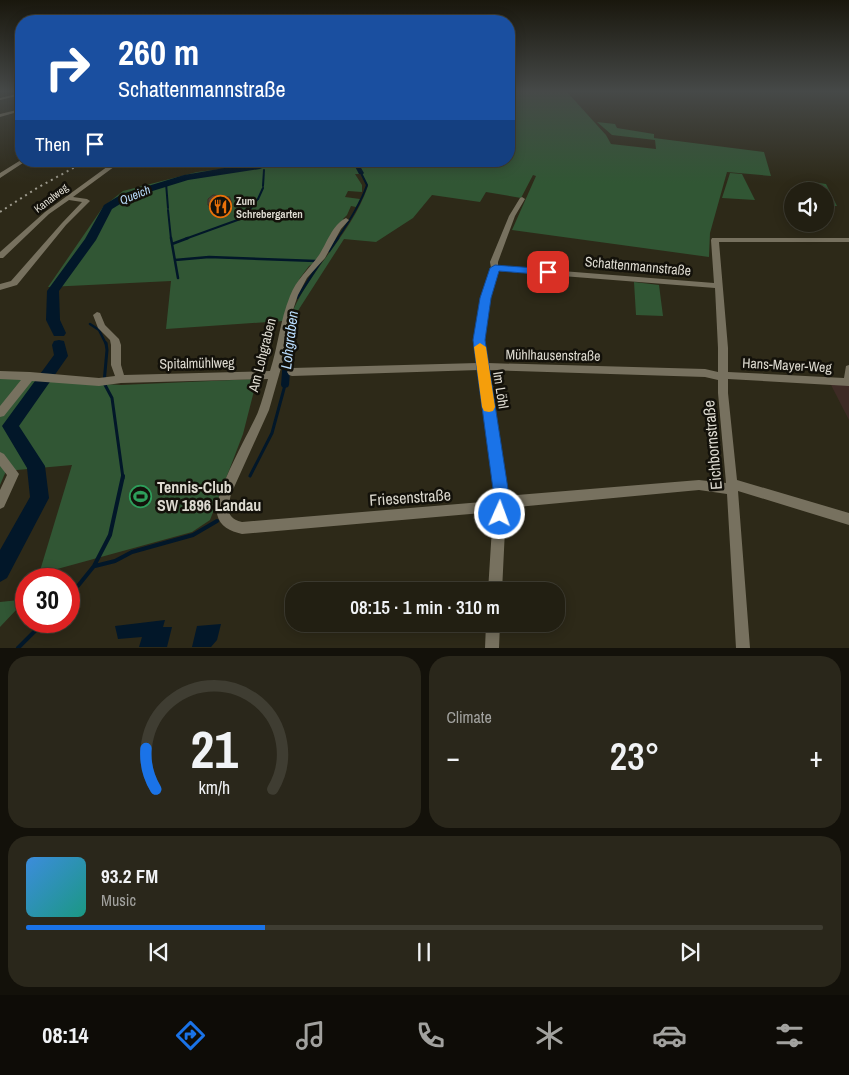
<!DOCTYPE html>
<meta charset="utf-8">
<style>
:root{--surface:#221f12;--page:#2a271b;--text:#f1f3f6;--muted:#a2a29f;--line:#3f3d32;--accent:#1a73e8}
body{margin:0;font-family:"Archivo Narrow",sans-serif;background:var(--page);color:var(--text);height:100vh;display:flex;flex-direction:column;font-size:19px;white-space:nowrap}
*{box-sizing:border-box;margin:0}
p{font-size:16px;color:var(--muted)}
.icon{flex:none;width:28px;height:28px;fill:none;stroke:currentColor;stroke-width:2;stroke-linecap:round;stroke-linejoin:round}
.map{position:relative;height:648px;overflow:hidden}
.details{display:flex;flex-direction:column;gap:8px;padding:8px;background:#13110a;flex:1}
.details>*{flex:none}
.banner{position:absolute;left:15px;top:15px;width:500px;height:152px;border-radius:20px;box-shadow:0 2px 12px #0003,0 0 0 1px var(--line);background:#1a4fa0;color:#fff;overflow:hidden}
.fabs{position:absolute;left:784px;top:182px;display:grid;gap:10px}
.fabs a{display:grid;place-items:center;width:50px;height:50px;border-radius:50%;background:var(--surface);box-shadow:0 2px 12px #0003,0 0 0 1px var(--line);font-size:25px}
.speed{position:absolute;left:15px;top:568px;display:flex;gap:10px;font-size:25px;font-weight:700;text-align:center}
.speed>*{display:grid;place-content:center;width:65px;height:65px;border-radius:50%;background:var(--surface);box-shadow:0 2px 12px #0003,0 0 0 1px var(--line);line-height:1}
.speed .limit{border:8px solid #d22;background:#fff;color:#111}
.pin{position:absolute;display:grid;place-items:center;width:42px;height:42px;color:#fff;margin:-21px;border-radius:10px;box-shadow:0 2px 8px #0006}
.me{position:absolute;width:55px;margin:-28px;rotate:2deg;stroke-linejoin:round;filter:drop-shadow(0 0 4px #0008)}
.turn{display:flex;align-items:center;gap:18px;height:105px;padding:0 20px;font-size:22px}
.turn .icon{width:65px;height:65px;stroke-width:2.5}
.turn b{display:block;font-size:35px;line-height:42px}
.then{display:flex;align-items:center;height:48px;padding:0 20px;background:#0003;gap:10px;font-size:19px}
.big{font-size:38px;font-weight:600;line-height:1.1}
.details .widget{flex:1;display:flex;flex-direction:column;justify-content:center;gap:8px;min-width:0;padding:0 18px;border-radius:20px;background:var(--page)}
.details .dial{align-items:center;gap:0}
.dial svg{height:130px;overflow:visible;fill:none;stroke:var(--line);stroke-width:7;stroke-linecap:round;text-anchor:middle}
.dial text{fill:var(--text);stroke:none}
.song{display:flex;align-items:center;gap:15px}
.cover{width:60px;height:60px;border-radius:8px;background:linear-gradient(135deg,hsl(210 70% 55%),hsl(170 70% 35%))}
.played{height:5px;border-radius:2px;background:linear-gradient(90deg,var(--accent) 30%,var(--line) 30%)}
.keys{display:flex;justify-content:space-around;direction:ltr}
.heat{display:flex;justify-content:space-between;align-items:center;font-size:28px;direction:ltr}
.details .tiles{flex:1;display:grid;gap:8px;grid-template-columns:1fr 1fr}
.widget:last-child{grid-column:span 2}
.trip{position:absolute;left:285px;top:582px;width:280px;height:50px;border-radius:20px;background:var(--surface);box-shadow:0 2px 12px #0003,0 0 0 1px var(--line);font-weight:600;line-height:50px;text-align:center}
.tabs{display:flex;height:80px;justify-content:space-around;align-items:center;background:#0e0c07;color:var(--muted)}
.tabs .icon{width:35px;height:35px}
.tabs .active{color:var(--accent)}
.tabs b{font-size:22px;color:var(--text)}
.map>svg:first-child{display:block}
</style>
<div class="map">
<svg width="849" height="648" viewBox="0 0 849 648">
<rect width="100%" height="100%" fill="#2d2918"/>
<path fill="#3e2b25" d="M830 383 849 384V420Z"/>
<path fill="#315634" d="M509 92H567L606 135 611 144 656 149 655 140 612 135 597 122 615 124 617 128 654 134V138L764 152 771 176 727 172 710 233 709 257 512 230 536 176 533 175 521 198 486 192 480 202 432 195 413 218 376 242 344 239 292 320H289C307 271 351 236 368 186L362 174H355L362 185V192L348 191 345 197 360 199 356 207 351 206 347 215 343 219 344 220 317 261 309 266 300 278 283 321 166 329 171 281 48 287 103 207 123 191 197 172 246 166 256 164 258 161H509Z
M730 173 742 174 755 200 722 198Z
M806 181 826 184 837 206H825V191H809Z
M634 282 659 285 663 316 636 315Z
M0 378 121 385 257 379 243 434 210 520 192 532 39 574 72 465 6 471 0 485Z
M19 600 17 609 0 627V602Z"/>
<path fill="#021729" d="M165 620 163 627H172L167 647H139L142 637 118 639 115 626Z
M221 624 217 640 211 647H192L197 626Z"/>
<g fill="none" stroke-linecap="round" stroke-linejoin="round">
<path stroke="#021729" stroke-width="2" d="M166 183 168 208
M263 186 264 170
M258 199 263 188
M168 210 171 239
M185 239 243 218 257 200
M337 239C349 222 360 205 367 185L361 173"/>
<path stroke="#021729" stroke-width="2.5" d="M171 238 172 244
M329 251 338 238
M175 260 209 257 316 261
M178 278 172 244 188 238
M297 298 321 261
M90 324 99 330 106 344"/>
<path stroke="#021729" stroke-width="3" d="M106 343 107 350 104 383 112 398 123 478
M250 476 272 433 285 385"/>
<path stroke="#021729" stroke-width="4" d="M95 566 115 561 132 552 193 535 217 521
M69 597 94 566 110 535 123 476
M18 648 45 621"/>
<path fill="#021729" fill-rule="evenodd" d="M352 161H357L364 173 363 174H359Z
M290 317 294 320 289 385 288 387 285 388 282 387 281 385 286 320Z"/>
<path fill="#021729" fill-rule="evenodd" d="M265 161H278L260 169 188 180 130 198 112 209 96 240 59 291 60 320 66 333 64 336H54L46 320 47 291 85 239 104 205 122 194 184 175Z
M59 340 64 341 68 356 19 426 45 466 49 498 7 578 0 582V550L30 497 27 468 2 426 54 355 52 345 54 341Z"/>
<path fill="#77715f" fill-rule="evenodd" d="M21 93V95L0 100V98Z
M21 109V111L0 117V114Z
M115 161H122L73 197 87 199 90 201 66 225 17 285 0 290V284L11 281 62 223 82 202 69 200 49 214 3 258H0V252L45 212Z
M522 197 525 199 515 216 498 262V266L714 283 711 240 712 238H849V242H719L728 348V372L844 378 846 366 849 365V386L728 379V393L737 480 849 513V525L738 491 750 648H736L727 494 699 490 517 507 506 509 502 591H488L493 512 242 534C230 531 220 527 217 514 213 494 249 433 258 412 262 401 265 390 268 379L121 383 99 386 32 381 4 416 0 417V406L21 380 0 379V371L30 372 99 378 115 376 111 365V345L110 340 98 328 93 315 97 312 100 313 105 325 119 339 121 345V365L124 375 270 371C278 347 280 320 290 296 296 280 309 269 319 255 327 243 332 225 346 218L349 220 341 229 325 258 307 278 298 295 291 316 285 354 269 410 231 494C228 508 225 518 242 522L494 501 495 489 479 370 292 376 289 375 287 372 289 369 292 368 478 363 474 340 481 298 491 268 490 262 509 216 520 198ZM498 271 715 288 718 348V372L705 369 487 363 484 340 489 298ZM488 370 705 377 718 380V393L726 483 699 480 517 495 506 498 507 489Z
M0 452 4 454 19 474 4 507 0 509V490L7 475 0 466Z
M486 624H500L499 648H485Z"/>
<path fill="#77715f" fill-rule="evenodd" d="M21 160V161H26L0 178V173Z"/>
<path stroke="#9e9b8e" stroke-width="2" stroke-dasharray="2 4" stroke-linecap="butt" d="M0 212 37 188 86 161"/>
</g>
<path fill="#463a2e" d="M230 197 232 203 227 209 220 208V210L210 211 208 205Z"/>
<path fill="#392f26" d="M230 197 232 203 227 209 225 202Z
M218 202 220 210 210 211 208 205Z"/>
<path fill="#514336" stroke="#392f26" d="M213 195 230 197 225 202H218V204L208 205V199Z"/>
<linearGradient id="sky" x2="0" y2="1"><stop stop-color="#19170d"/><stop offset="0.5" stop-color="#464948"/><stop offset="1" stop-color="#464948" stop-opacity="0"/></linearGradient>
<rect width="849" height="183" fill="url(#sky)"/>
<path fill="#1a73e8" stroke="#114b97" d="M495 265 548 269 553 272 548 275 499 271 491 298 485 340 508 489V514L505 520 500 522 494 520 492 514 493 489 473 340 480 298 490 268Z"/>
<path fill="#f59e0b" d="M480 343 486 347 495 407 493 411 489 412 484 411 482 407 474 347Z"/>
<defs>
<symbol id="restaurant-ring" viewBox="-11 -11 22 22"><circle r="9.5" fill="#13110a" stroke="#e8710a" stroke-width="1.5"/><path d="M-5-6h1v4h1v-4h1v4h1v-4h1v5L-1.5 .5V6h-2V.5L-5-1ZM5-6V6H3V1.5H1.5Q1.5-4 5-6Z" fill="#e8710a"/></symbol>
<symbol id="stadium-ring" viewBox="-11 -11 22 22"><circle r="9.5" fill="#13110a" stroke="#2e9e5b" stroke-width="1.5"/><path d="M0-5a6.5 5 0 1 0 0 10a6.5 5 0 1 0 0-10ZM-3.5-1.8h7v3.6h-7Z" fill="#2e9e5b"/></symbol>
</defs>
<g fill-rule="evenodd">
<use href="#restaurant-ring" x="208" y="194" width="25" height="25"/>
<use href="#stadium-ring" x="128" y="484" width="25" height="25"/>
</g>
<g text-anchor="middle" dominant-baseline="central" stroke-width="5" stroke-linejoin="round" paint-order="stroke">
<g font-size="11" fill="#dddad0" stroke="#13110a">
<text transform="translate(51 198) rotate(-38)">Kanalweg</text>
</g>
<g font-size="11" font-weight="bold" fill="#dddad0" stroke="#13110a" text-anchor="start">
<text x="236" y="201">Zum<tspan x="236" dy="13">Schrebergarten</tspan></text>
</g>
<g font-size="12" font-style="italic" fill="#b9dcfd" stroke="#13110a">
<text transform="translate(135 195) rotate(-22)">Queich</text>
</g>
<g font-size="14" fill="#dddad0" stroke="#13110a">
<text transform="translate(638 266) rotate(5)">Schattenmannstraße</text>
<text transform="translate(262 355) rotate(-76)">Am Lohgraben</text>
<text transform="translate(553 355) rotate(1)">Mühlhausenstraße</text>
<text transform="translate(197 363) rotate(-1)">Spitalmühlweg</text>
<text transform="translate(787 365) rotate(3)">Hans-Mayer-Weg</text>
<text transform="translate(501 390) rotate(81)">Im Löhl</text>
</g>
<g font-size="15" font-style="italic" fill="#b9dcfd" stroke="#13110a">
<text transform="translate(289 340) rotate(-83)">Lohgraben</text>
</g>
<g font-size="16" fill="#dddad0" stroke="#13110a">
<text transform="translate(712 445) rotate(-95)">Eichbornstraße</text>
<text transform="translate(410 497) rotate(-4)">Friesenstraße</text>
</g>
<g font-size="16" font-weight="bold" fill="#dddad0" stroke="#13110a" text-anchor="start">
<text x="157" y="487">Tennis-Club<tspan x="157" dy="18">SW 1896 Landau</tspan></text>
</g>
</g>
</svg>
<div class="fabs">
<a><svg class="icon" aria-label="sound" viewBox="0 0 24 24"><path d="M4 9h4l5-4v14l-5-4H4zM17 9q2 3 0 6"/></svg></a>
</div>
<div class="speed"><div class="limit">30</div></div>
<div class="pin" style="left:548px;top:272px;background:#d93025"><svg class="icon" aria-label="arrive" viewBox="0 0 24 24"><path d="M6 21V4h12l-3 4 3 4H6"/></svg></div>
<svg class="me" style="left:500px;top:514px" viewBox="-20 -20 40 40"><circle r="17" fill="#1a73e8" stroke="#fff" stroke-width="3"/><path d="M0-11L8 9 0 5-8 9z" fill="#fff"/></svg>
<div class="trip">08:15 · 1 min · 310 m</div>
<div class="banner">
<div class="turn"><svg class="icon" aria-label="right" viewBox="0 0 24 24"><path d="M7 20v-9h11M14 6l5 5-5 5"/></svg><div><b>260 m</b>Schattenmannstraße</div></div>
<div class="then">Then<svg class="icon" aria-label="arrive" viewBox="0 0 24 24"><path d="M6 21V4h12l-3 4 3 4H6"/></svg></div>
</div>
</div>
<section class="details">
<div class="tiles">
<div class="widget dial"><svg viewBox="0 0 100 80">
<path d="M14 69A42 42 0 1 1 86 69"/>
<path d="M14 69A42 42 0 0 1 8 44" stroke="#1a73e8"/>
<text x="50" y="56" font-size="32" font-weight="700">21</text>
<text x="50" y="72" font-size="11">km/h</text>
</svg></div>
<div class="widget"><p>Climate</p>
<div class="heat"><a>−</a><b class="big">23°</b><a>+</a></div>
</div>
<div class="widget">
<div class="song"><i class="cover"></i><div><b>93.2 FM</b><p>Music</p></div></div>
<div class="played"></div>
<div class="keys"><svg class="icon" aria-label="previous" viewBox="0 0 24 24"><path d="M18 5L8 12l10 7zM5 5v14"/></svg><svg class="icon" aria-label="pause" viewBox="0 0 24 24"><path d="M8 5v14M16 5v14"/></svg><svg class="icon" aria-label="next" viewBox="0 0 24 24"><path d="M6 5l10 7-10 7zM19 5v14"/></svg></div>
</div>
</div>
</section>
<nav class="tabs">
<b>08:14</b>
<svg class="icon active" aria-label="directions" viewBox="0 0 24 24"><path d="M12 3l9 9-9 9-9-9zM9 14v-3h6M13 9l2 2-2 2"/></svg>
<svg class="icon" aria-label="music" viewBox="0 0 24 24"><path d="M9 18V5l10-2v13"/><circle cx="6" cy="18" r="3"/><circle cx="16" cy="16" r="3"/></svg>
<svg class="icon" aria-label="phone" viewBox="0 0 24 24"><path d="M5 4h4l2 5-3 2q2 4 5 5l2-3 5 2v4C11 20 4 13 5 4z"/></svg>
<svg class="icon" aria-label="climate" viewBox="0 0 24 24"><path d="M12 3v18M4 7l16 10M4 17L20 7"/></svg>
<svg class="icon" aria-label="car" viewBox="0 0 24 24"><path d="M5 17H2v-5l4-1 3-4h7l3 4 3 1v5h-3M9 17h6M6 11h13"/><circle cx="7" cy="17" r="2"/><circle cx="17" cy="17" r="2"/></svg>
<svg class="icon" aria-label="filters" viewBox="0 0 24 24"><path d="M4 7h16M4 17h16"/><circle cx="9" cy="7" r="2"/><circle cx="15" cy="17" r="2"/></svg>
</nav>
